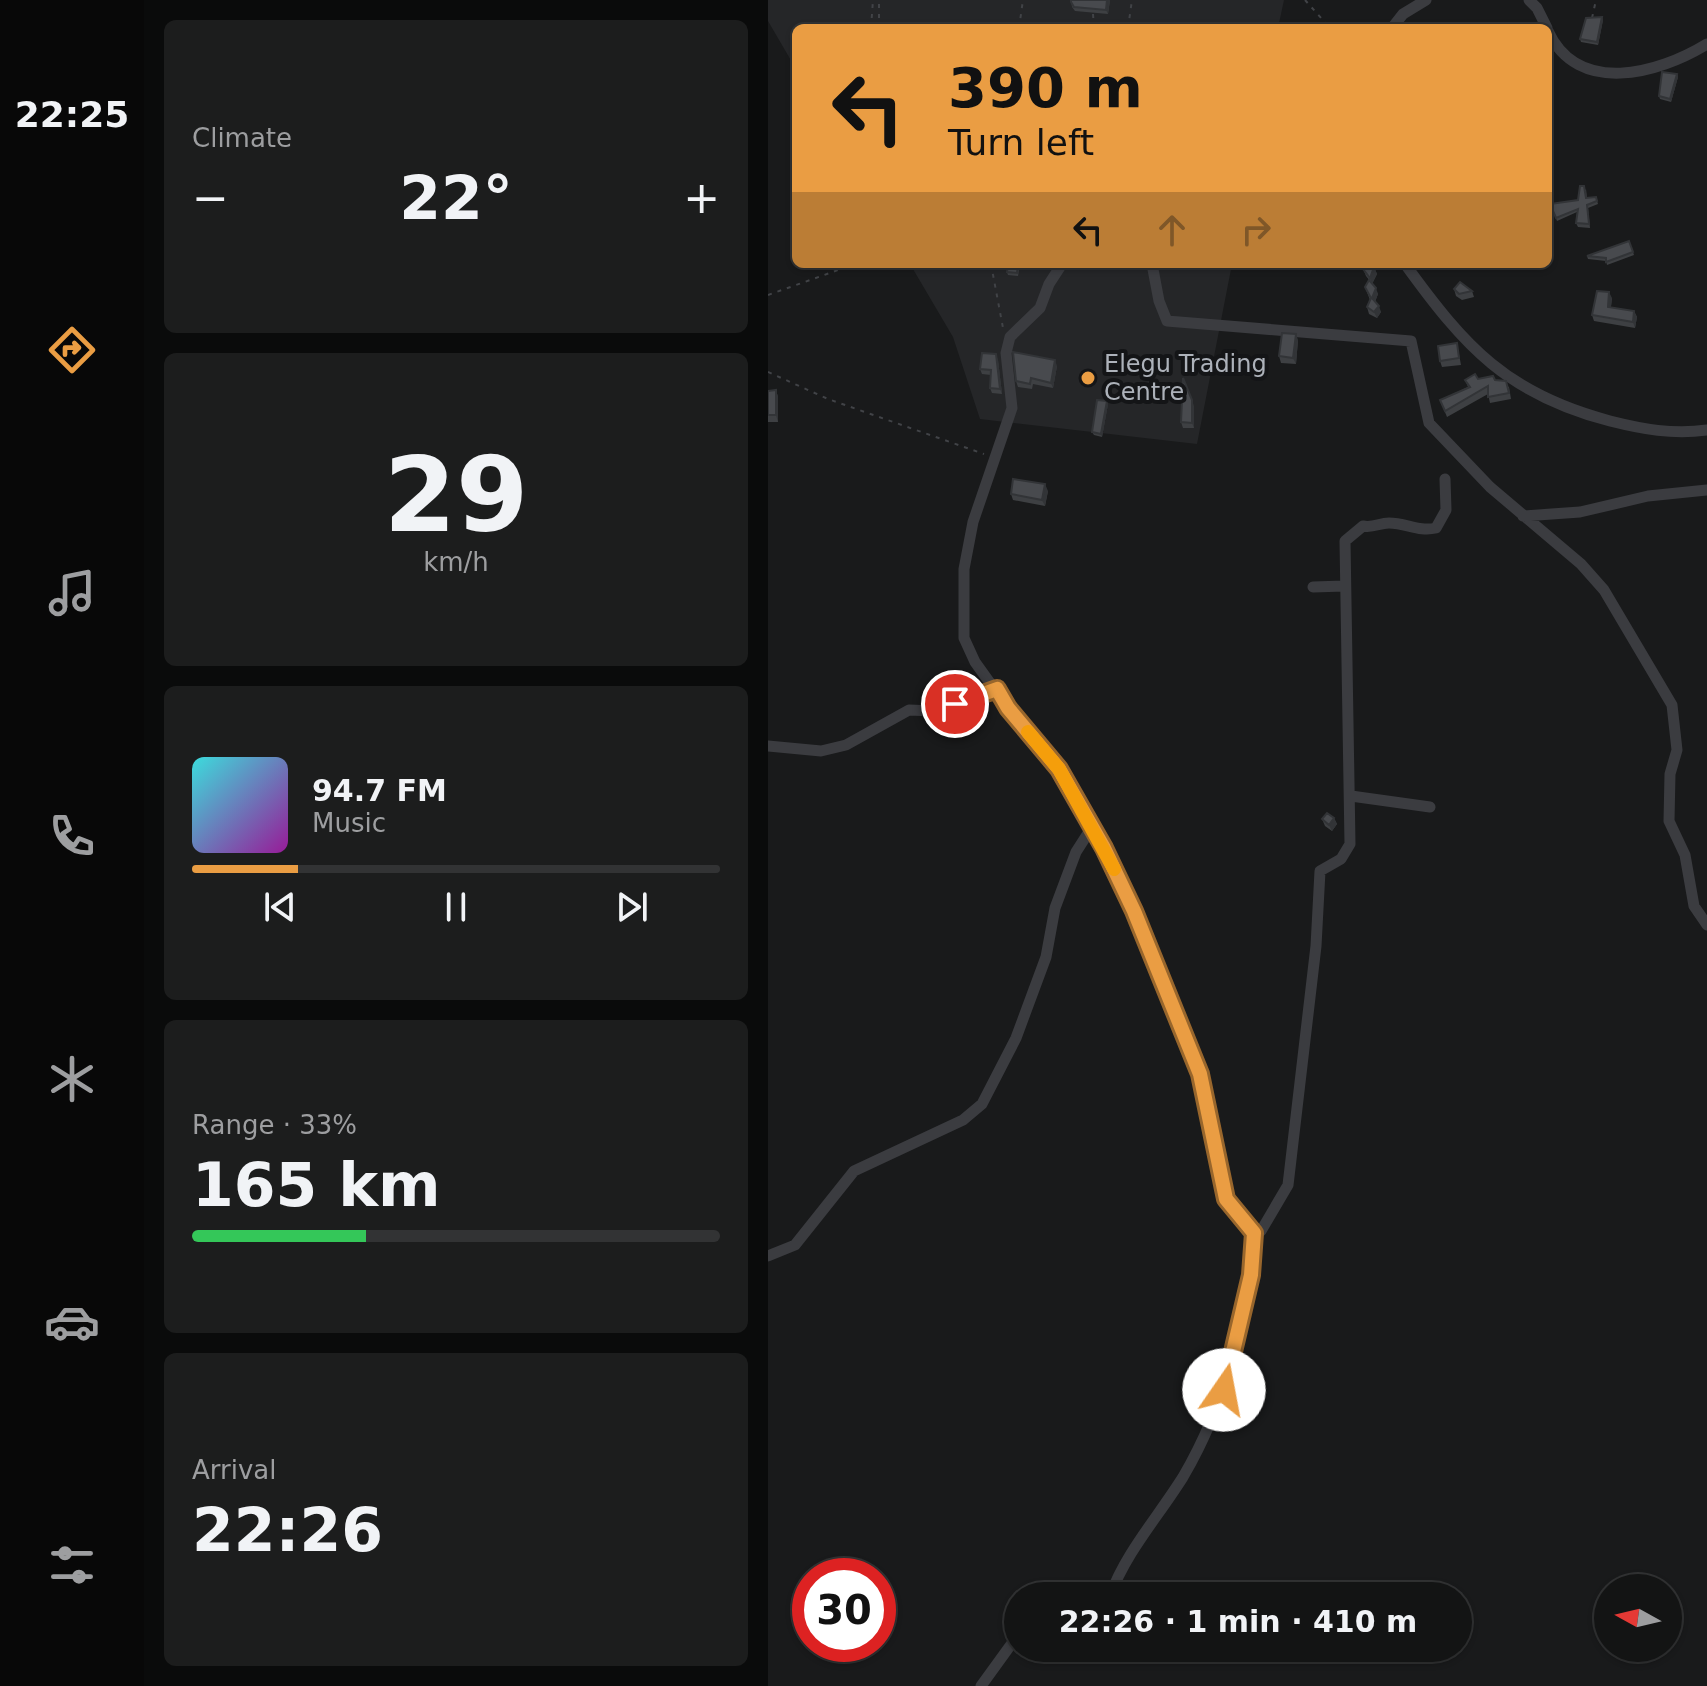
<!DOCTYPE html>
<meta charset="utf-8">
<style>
:root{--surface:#131414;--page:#1c1d1d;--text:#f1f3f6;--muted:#9d9ea0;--line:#323334;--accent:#ea9d43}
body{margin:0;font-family:"DejaVu Sans",sans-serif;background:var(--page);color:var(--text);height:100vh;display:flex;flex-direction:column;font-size:30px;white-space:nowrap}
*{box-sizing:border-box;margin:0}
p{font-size:26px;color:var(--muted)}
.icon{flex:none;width:44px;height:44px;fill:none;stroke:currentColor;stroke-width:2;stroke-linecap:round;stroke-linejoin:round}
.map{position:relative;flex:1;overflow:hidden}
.details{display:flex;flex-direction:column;gap:20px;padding:20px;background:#0a0b0b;width:624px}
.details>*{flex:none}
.banner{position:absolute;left:24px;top:24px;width:760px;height:244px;border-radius:12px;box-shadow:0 2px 6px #0004,0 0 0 2px var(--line);background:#ea9d43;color:#111;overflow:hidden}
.needle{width:52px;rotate:278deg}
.tools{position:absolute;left:826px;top:1574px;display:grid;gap:16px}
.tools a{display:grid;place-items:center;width:88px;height:88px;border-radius:50%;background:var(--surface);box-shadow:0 2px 6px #0004,0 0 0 2px var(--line);font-size:40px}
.speed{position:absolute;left:24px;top:1558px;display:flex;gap:16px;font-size:40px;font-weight:700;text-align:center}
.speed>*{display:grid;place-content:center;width:104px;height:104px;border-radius:50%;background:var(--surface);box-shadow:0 2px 6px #0004,0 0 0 2px var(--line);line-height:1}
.speed .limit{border:12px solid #d22;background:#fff;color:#111}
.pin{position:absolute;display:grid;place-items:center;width:68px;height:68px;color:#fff;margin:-34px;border:4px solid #fff;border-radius:50%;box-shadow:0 2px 8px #0007}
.me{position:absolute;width:88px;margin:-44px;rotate:12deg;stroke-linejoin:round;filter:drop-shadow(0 0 6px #0008)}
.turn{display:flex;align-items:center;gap:28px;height:168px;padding:0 24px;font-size:36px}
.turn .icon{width:104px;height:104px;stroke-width:2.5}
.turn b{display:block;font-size:56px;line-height:68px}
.lanes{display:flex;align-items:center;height:76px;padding:0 24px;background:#0003;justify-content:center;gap:40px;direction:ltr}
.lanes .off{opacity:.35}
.big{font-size:60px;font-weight:700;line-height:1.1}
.details .card{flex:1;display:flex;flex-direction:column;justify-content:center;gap:12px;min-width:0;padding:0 28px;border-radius:12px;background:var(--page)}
.details .dial{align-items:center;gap:0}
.dial b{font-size:104px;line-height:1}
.song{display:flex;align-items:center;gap:24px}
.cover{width:96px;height:96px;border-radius:12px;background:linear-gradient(135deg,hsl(180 70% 55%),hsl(300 70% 35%))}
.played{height:8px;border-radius:4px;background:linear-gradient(90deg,var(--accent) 20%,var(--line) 20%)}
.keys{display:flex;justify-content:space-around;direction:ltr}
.heat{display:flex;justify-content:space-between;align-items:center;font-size:44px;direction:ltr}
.charge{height:12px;border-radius:6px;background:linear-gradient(90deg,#34c759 33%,var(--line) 0)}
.trip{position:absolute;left:236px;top:1582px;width:468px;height:80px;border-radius:40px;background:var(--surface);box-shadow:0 2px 6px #0004,0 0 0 2px var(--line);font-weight:700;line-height:80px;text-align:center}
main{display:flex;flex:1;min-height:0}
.dock{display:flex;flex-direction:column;width:144px;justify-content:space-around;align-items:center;background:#080808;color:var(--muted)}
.dock .icon{width:56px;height:56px}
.dock .selected{color:var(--accent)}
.dock b{font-size:36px;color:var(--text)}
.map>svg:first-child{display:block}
</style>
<main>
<nav class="dock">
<b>22:25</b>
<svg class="icon selected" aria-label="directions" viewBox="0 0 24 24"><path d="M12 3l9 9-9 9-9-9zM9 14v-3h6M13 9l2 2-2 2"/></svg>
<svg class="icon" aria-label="music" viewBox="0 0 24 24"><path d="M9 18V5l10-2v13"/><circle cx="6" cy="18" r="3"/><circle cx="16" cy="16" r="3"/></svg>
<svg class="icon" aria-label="phone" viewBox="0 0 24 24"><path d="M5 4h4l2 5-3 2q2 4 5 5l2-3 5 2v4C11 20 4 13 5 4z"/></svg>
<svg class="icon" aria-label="climate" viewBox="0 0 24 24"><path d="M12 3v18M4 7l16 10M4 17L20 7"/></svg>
<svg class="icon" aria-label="car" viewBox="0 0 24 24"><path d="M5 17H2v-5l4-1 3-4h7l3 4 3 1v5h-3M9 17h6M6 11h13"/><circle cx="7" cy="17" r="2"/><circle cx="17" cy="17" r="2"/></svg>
<svg class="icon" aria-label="filters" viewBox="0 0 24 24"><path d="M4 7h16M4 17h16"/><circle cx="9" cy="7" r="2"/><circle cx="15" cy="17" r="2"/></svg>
</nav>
<section class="details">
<div class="card"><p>Climate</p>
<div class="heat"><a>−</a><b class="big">22°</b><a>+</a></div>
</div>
<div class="card dial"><b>29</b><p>km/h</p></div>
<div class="card">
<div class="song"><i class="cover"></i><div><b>94.7 FM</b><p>Music</p></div></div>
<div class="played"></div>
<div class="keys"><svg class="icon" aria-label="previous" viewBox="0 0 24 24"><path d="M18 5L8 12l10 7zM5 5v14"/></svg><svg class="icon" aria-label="pause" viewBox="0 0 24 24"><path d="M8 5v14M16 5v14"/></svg><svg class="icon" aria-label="next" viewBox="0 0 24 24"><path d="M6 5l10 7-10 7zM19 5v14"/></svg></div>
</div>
<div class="card"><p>Range · 33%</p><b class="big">165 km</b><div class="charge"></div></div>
<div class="card"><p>Arrival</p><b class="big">22:26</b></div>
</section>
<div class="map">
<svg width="939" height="1686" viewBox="0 0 939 1686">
<rect width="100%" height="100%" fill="#191a1b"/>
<path fill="#252628" d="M0 0H516L510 28H28V69L0 21Z
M142 264H464L429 444 212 419 185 337Z"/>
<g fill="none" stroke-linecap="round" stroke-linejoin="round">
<path stroke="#414347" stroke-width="2" stroke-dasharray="4 6" stroke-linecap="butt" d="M537 0 562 28
M325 14 326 28
M824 18 828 0
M103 28 105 0
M111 28V0
M251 28 255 0
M360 28 364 0
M223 264 235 328
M0 295 87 264
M0 372 60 399 216 454"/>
<path stroke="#3b3c40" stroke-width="11" d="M761 0 769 8 779 28
M624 28 635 14 658 0
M780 31C810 96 890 74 939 44
M294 264 281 284 272 308 242 337 238 353 244 408 205 522 196 569V638L207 662 240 708 291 769 336 848 366 911 432 1074 458 1199 486 1233C480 1316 458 1404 415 1477 390 1517 358 1552 342 1596
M384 264 391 301 399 321 643 341 661 423 722 487 813 564 836 590 904 705 909 750 902 774 901 821 917 855 926 906 939 925
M637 264C697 347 739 394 842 421 874 429 905 435 939 430
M755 516 812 512 880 496 939 490
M545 587 576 586
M0 746 53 751 78 745 141 710 166 711 229 689
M583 796 662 807
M486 1233 493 1231 520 1185 548 946 552 871 573 859 582 844 577 541 595 526C606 528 611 523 621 523 638 523 651 532 668 528L678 510 677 479
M0 1256 27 1245 86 1171 195 1120 214 1104 248 1038 278 957 287 908 308 852 324 827
M213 1686 250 1635"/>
</g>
<path fill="#3e4043" d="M303 0H342L340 14 307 11 304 7Z
M834 17 835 20 830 45 813 42 812 39Z
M909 74 910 77 903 102 892 99 891 96Z
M818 189 819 198 828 197 830 204 820 208 822 228 810 227 808 223 809 212 789 221 782 204 810 200Z
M861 241 866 255 839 265 838 261 820 259 819 256Z
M252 264 250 276 240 275 239 272Z
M606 267 609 274 604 284 610 294 607 302 613 312 609 318 601 314 599 307 602 300 597 287 602 281 598 276 595 269Z
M686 289 704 291 706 297 694 300 688 296Z
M844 298 843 307 866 311 869 317 867 328 826 321 824 315Z
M530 340 528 364 513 363 511 356Z
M689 343 693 365 674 367 672 361Z
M230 360 234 394 224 393 222 388 223 375 214 374 212 369Z
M289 366 285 388 265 384 264 389 250 387 248 381Z
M710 379 727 380 741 387 743 399 722 403 720 394 679 417 672 400 700 387 697 380Z
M8 390 10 397V422H0V391Z
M340 404 334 437 326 435 324 432Z
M426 406V428H415L413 422Z
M280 491 277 506 245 500 243 494Z
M566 818 569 824 564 831 557 826 554 819Z"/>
<path fill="#323437" d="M339 0H342L340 14 338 10Z
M834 17 835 20 830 45 829 42Z
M909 74 910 77 903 102 902 99Z
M606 267 609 274 604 284 602 278Z
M608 288 610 294 606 304 604 298Z
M841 292 844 298 842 313 840 307Z
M611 306 613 312 609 318 606 312Z
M866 311 869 317 867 328 865 322Z
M528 334 530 340 528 364 525 358Z
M228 354 230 360 234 394 232 389Z
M287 360 289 366 285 388 283 383Z
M8 390 10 397V422L8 415Z
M424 400 426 406V428L424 423Z
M339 401 340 404 334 437 333 434Z
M277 484 280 491 277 506 274 500Z
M566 818 569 824 564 831 561 825Z"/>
<path fill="#484a4e" stroke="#323437" stroke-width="2" d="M303 0H339L338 10 306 7 303 2Z
M834 17 829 42 812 39 818 18Z
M894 72 909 74 902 99 891 96Z
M812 186H816L818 198 828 197 829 201 819 205 821 224 808 223 810 209 788 218 782 204 810 200Z
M861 241 865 252 838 262V258L819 256Z
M240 264H250L249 273 239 272Z
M601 265 606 267 602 278 595 269Z
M601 280 608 288 604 298 611 306 606 312 599 307 603 298 597 287Z
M692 282 704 291 691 294 686 289Z
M829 291 841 292 840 307 866 311 865 322 824 315Z
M514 333 528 334 525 358 511 356Z
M689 343 691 358 672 361 670 346Z
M245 352 287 360 283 383 263 378 262 384 248 381Z
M214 353 228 354 232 389 222 388 223 370 212 369Z
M707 374 710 379 725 376 727 380 738 381 741 393 720 397V386L677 411 672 400 702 387 697 380Z
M415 378 424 400V423L413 422Z
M8 390V415H0V391Z
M329 400 339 401 333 434 324 432Z
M245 479 277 484 274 500 243 494Z
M559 813 566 818 561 825 554 819Z"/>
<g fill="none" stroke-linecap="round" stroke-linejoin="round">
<defs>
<path id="route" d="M187 704 229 689 240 708 291 769 336 848 366 911 432 1074 458 1199 486 1233 483 1275 456 1390"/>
</defs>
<use href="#route" stroke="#98662c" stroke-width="20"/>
<use href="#route" stroke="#ea9d43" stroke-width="14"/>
<path stroke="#f59e0b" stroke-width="14" d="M260 732 291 769 346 869"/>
</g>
<circle fill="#ea9d43" stroke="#141517" stroke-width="3" cx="320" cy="378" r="8"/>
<g text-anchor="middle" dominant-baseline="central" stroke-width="8" stroke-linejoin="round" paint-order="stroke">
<g font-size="24" fill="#adb2ba" stroke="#141517" text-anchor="start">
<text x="336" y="364">Elegu Trading<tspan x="336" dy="28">Centre</tspan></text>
</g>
</g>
</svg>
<div class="tools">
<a><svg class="needle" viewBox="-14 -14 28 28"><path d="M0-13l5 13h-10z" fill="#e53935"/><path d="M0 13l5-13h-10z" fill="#9d9ea0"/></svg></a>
</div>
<div class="speed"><div class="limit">30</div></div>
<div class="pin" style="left:187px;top:704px;background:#d93025"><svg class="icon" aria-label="arrive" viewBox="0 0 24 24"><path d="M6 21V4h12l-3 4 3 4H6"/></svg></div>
<svg class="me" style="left:456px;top:1390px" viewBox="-20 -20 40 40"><circle r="19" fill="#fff"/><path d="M0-13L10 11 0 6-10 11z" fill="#ea9d43"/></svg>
<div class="trip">22:26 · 1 min · 410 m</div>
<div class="banner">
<div class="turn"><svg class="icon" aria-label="left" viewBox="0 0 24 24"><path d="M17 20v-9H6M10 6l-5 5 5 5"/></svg><div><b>390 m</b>Turn left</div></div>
<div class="lanes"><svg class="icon" aria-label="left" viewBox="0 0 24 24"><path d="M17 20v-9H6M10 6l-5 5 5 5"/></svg><svg class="icon off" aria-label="ahead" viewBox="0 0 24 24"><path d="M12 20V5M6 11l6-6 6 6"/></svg><svg class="icon off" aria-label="right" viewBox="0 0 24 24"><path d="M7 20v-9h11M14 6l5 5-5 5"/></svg></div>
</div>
</div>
</main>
